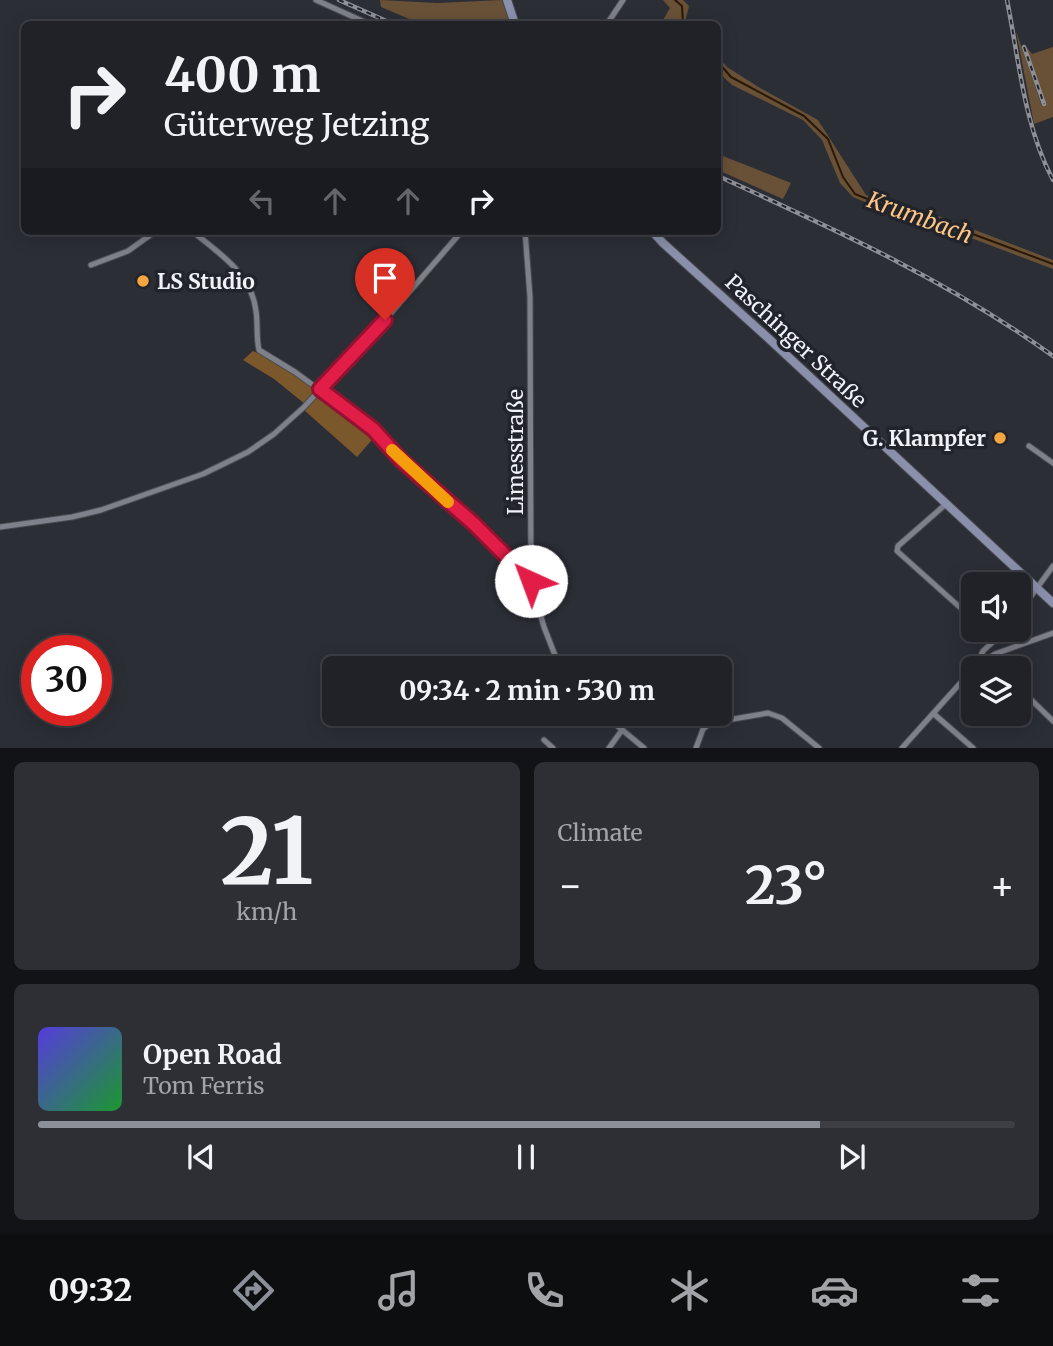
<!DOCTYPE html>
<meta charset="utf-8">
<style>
:root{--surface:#212228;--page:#2d2f34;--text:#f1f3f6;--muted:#a2a4a8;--line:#3e3f45;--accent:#8c9099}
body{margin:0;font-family:Merriweather,serif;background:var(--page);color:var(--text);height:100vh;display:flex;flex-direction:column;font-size:26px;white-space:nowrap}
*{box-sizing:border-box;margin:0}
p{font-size:23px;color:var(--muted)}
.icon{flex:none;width:38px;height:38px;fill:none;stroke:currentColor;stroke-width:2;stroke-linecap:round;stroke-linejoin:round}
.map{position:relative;height:748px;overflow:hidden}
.sheet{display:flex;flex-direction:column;gap:14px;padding:14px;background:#121316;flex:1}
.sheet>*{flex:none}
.top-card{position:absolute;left:21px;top:21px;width:700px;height:214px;border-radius:10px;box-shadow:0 4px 18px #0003,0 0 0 2px var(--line);background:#212228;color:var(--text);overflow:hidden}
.tools{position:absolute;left:961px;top:572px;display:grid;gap:14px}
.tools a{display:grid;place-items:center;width:70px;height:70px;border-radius:10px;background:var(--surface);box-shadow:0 4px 18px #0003,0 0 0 2px var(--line);font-size:35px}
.speed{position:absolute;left:21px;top:635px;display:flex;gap:14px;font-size:35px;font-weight:700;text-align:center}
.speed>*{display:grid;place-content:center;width:91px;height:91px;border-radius:50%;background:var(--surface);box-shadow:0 4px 18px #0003,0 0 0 2px var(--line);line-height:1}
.speed .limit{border:10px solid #d22;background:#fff;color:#111}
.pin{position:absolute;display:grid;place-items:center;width:60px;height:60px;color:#fff;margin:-72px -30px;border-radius:50% 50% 50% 0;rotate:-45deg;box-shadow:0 0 7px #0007}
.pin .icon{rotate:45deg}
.me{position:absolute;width:77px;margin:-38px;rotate:317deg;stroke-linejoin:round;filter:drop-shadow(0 0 5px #0008)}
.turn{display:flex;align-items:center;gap:24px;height:147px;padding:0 28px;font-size:32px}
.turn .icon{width:91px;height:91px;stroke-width:2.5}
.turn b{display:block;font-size:49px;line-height:60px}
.lanes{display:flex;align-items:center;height:66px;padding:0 28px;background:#0003;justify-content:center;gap:35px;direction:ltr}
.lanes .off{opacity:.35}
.big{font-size:52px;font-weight:700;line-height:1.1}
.sheet .tile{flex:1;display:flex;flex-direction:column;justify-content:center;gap:10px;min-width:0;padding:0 24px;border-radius:10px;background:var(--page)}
.sheet .dial{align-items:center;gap:0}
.dial b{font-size:91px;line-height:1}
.song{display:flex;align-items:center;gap:21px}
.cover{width:84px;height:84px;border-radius:10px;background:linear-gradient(135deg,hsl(250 70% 55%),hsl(130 70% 35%))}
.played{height:7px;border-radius:4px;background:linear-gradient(90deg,var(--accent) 80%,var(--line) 80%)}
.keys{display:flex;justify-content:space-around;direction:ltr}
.heat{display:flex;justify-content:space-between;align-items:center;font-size:38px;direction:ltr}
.sheet .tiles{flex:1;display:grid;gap:14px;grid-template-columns:1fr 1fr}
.tile:last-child{grid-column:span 2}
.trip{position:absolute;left:322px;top:656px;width:410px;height:70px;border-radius:10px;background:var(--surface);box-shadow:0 4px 18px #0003,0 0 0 2px var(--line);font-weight:700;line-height:70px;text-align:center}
.tabs{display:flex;height:112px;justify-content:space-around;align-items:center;background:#0d0e10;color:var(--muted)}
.tabs .icon{width:49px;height:49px}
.tabs .current{color:var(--accent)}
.tabs b{font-size:32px;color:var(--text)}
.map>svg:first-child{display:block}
</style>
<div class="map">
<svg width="1053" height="748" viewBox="0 0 1053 748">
<rect width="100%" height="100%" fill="#2c2e36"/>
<path fill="#685137" d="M380 0 437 3 502 0 510 24H421L381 7Z
M663 0H683L689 6 685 22 686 24H668L663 20 670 8Z
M1016 31 1042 106 1045 104 1025 45 1032 54 1053 47V117L1034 124Z
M718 57 727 67 760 88 818 120 866 195 944 218 1053 260V269L921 219 896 215 853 197 840 183 822 140 803 120 732 85 718 72Z
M718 154 791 183 783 199 718 170Z"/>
<path fill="#7b572c" d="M253 351 273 360 310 386 314 392 305 404 274 379 243 360Z
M320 394H323L377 434 357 457 304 410Z"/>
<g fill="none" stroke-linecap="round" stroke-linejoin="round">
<path stroke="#2a1803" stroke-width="2" d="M675 0 682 6 683 24
M718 62 731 77 804 116 828 139 843 177 855 194 890 208 919 214 1053 264"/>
<defs>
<path id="street" d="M316 0 369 24
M607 24 623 0
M192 231C219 253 252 274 256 311 258 324 256 337 259 350L295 372 373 429 401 460 474 524 531 581
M525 231 530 297 531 581 544 627 560 668
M91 265 128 251 156 231
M1029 446 1053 463
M946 504 898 546 897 551 973 619
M0 527 72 517 101 510 203 474 248 452 274 434 304 407 385 320 462 231
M1018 614 1053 566
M985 630 996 640
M987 658 999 668
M977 664 983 651 1006 630
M973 668 995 654 1053 633
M1018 687 1053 721
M603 714 644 748
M934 714 973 748
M544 740 553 748
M609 748 622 730
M696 748 703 729 710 723 768 713 782 718 819 748
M902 748 973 669"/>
<path id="secondary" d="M507 0 515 24
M652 231 663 243 767 337 1053 603"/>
</defs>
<use href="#street" stroke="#4a4b51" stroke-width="7"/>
<use href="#secondary" stroke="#4a4b51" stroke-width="10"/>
<use href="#street" stroke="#7e808a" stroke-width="5"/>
<use href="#secondary" stroke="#8a8fab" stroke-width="8"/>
<defs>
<path id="rail" d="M339 0 393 24
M1007 0C1019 60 1024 126 1053 180
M1024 47 1044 104
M718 176C834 229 949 281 1053 356"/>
</defs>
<use href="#rail" stroke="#8f9097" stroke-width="4.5"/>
<use href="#rail" stroke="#22242c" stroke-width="2" stroke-dasharray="5" stroke-linecap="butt"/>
</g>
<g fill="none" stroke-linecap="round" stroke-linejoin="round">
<defs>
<path id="route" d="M385 320 320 389 373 429 401 460 474 524 531 581"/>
</defs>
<use href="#route" stroke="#92132f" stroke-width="18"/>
<use href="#route" stroke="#e11d48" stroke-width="12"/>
<path stroke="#f59e0b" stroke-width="12" d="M392 450 448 502"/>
</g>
<g fill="#f3a542" stroke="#22242c" stroke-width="2.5">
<circle cx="143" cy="281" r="7"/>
<circle cx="1000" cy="438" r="7"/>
</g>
<g text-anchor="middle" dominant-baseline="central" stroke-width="7" stroke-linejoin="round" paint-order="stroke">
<g font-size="21" font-weight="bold" fill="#f1f2f7" stroke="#22242c" text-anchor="start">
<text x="157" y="281">LS Studio</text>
<text x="986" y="438" text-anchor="end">G. Klampfer</text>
</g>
<g font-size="21" fill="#f1f2f7" stroke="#22242c">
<text transform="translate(796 341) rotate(43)">Paschinger Straße</text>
<text transform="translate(515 452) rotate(-90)">Limesstraße</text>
</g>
<g font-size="23" font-style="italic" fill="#ffc584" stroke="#22242c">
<text transform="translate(920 217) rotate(20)">Krumbach</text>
</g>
</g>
</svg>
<div class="tools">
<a><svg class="icon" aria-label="sound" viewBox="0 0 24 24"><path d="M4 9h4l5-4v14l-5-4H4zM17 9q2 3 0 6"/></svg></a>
<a><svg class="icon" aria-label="layers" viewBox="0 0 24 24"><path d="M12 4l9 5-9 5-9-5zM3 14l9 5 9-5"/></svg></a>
</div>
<div class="speed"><div class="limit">30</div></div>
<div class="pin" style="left:385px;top:320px;background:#d93025"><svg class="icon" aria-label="arrive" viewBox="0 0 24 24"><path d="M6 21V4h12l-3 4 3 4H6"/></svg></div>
<svg class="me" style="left:531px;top:581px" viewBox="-20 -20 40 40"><circle r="19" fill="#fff"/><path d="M0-13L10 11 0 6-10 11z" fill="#e11d48"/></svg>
<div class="trip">09:34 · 2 min · 530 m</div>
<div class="top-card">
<div class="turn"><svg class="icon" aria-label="right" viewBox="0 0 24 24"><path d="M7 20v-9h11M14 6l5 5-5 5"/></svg><div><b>400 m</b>Güterweg Jetzing</div></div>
<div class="lanes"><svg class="icon off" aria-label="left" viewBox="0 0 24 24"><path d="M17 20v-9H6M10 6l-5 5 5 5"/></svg><svg class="icon off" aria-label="ahead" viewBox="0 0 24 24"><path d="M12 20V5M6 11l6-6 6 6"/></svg><svg class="icon off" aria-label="ahead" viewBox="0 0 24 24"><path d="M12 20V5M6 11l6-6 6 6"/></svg><svg class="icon" aria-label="right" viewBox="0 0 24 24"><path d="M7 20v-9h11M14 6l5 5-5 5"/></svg></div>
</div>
</div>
<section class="sheet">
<div class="tiles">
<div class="tile dial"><b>21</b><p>km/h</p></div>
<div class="tile"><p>Climate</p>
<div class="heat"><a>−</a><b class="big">23°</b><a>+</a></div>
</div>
<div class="tile">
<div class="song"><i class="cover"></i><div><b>Open Road</b><p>Tom Ferris</p></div></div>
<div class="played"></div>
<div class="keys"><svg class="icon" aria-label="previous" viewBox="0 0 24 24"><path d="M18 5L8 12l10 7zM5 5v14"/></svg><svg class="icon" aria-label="pause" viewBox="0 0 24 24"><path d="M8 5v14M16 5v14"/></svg><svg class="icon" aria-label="next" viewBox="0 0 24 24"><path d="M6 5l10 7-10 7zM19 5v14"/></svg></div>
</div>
</div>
</section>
<nav class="tabs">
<b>09:32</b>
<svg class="icon current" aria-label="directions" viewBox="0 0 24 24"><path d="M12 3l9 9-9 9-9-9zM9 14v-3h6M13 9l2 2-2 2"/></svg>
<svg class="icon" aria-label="music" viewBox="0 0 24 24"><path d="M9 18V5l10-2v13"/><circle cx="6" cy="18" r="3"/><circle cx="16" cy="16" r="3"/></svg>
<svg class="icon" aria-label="phone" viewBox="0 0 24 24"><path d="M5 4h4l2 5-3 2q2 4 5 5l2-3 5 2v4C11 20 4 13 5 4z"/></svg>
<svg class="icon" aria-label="climate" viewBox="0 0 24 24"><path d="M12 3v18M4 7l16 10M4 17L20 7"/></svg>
<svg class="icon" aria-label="car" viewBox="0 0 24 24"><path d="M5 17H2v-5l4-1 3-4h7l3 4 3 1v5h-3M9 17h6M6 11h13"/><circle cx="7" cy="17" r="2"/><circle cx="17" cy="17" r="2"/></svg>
<svg class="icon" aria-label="filters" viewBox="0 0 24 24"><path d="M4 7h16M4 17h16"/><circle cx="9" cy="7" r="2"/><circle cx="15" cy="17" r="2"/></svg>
</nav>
